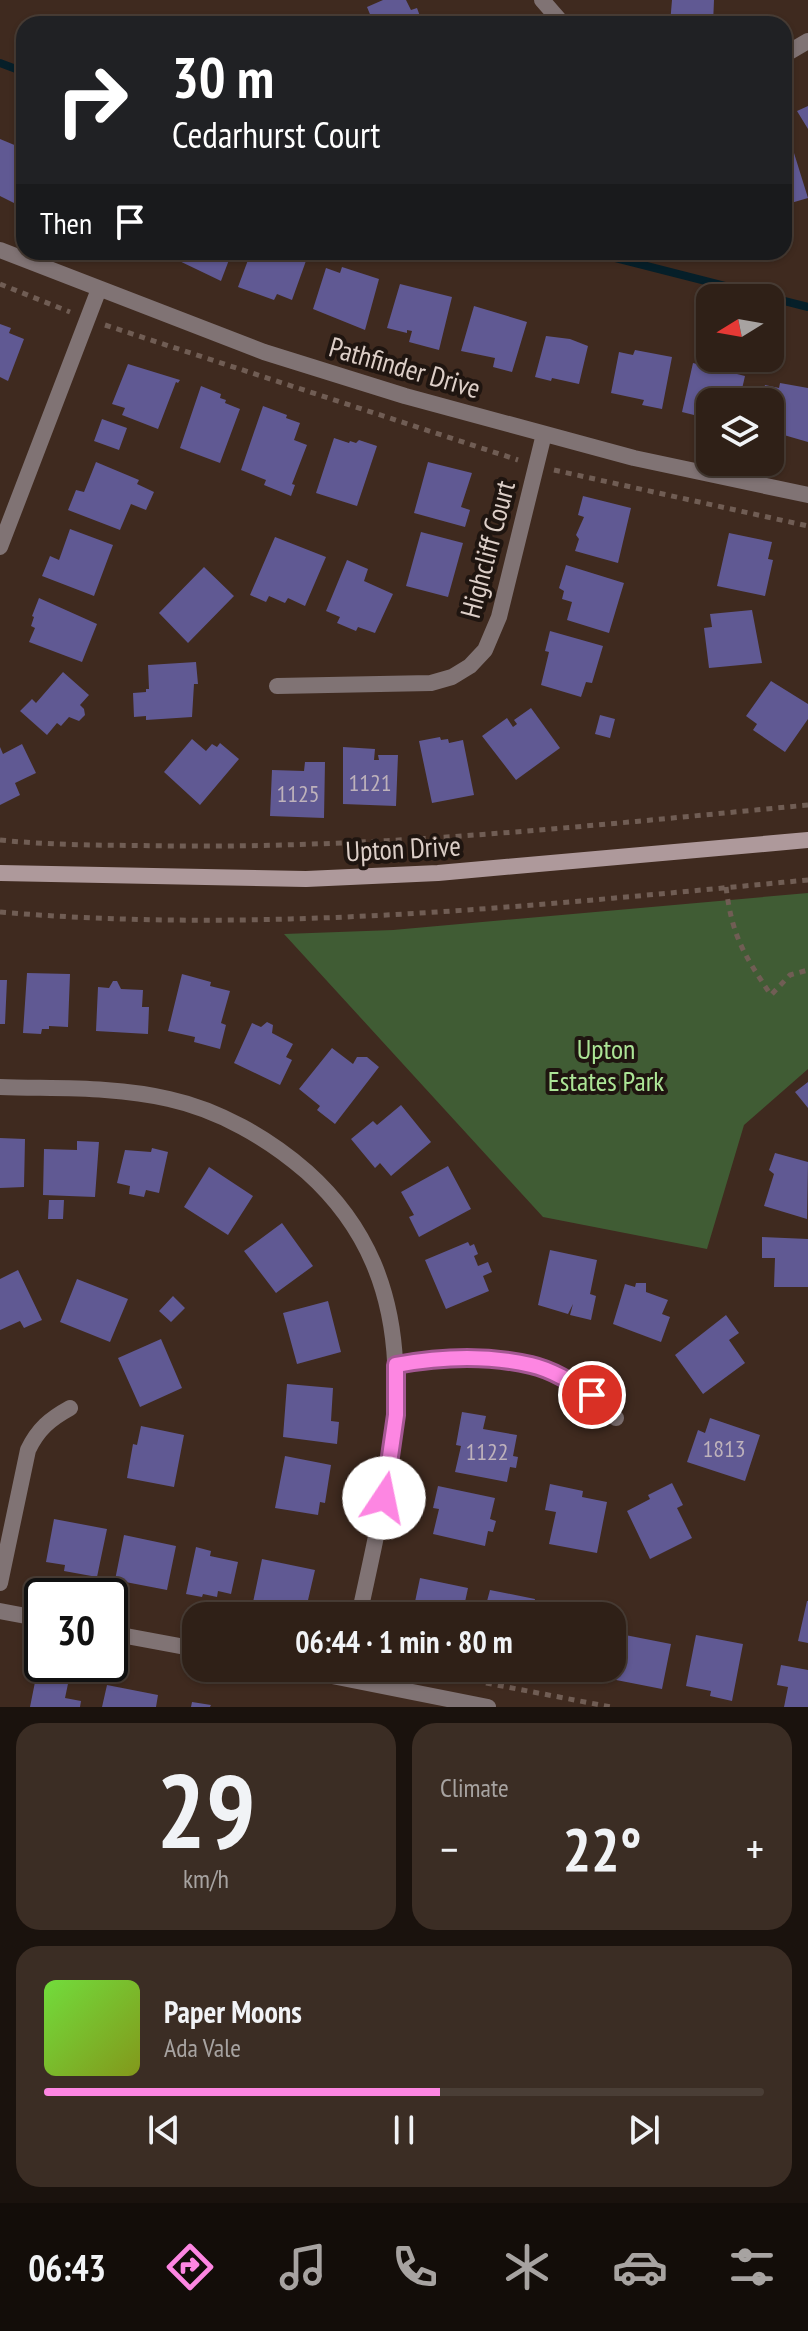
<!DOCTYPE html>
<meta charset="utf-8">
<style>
:root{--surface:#2f2017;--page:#3b2d24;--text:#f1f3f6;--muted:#a7a3a1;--line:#4a3e36;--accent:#fd86e2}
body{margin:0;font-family:"PT Sans Narrow",sans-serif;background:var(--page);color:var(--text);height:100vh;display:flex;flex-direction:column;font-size:30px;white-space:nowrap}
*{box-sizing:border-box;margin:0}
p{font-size:26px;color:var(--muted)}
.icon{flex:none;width:44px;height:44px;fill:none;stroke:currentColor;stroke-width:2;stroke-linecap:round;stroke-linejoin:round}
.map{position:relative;height:1707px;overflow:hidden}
.sheet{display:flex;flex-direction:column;gap:16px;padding:16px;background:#1a120d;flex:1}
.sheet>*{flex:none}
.guide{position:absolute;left:16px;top:16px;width:776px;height:244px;border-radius:24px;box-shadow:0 2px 6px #0004,0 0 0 2px var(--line);background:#202124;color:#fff;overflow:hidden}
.needle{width:52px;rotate:259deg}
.buttons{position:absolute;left:696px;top:284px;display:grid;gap:16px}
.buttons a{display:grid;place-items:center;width:88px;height:88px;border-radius:16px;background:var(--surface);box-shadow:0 2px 6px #0004,0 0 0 2px var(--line);font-size:40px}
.speed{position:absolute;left:24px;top:1578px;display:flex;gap:16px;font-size:40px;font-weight:700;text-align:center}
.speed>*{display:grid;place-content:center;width:104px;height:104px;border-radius:50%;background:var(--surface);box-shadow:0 2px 6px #0004,0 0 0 2px var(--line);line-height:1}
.speed .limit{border:4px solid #111;border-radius:12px;background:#fff;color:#111}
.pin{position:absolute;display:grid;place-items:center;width:68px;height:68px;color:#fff;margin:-34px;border:4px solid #fff;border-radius:50%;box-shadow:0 2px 8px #0007}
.me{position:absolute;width:88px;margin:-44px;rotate:11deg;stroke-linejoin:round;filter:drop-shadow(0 0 6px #0008)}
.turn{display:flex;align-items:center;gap:28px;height:168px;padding:0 24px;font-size:36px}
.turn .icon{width:104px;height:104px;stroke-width:2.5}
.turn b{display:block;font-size:56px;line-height:68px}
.then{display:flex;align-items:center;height:76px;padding:0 24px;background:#0003;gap:16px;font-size:30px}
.big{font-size:60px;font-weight:600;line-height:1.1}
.sheet .card{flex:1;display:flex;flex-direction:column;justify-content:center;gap:12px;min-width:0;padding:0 28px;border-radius:24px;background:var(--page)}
.sheet .dial{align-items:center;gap:0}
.dial b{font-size:104px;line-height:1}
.song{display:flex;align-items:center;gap:24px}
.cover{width:96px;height:96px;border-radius:12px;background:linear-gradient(135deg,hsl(100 70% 55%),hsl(70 70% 35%))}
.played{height:8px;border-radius:4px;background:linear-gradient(90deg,var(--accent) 55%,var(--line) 55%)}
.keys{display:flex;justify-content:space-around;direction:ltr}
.heat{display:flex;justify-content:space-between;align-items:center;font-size:44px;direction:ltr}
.sheet .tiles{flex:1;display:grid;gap:16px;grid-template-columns:1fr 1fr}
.card:last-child{grid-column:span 2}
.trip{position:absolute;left:182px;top:1602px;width:444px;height:80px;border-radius:24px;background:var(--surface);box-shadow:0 2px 6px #0004,0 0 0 2px var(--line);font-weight:600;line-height:80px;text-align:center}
.tabs{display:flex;height:128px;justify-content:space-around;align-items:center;background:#130d09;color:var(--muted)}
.tabs .icon{width:56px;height:56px}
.tabs .selected{color:var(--accent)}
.tabs b{font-size:36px;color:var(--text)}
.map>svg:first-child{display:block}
</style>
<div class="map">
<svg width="808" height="1707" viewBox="0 0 808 1707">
<rect width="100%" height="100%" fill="#3f2a1f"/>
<path fill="#405c34" d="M808 893V1069L744 1125 707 1249 543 1217 284 934 393 930Z"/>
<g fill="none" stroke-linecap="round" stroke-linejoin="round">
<path stroke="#061f29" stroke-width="8" d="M0 63 24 72
M592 252 808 307"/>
</g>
<path fill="#605993" d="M383 0H406L411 10 417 8 421 19 428 15 432 24H374L367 7Z
M672 0H714L713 24H694V21H685V24H670Z
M808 106V129L797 111Z
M0 139 24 149V175L14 203 0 196Z
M794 153 808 198 784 205V156Z
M173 252H232L221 281 171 257Z
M251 252H291L307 258 292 300 277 294 274 300 238 287Z
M342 267 379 279 365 330 313 309 326 268 340 273Z
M400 284 452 297 439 350 409 342 412 331 407 330V333L387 328Z
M474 306 527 322 512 372 493 367 495 358 461 351Z
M0 324 11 328 9 333 24 339 8 381 0 377Z
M546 336 570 339 588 346 579 384 552 378 551 381 535 377Z
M635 350 672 357 662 409 642 405 644 400 611 393 619 352 633 355Z
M693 363 745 376 739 402H710V419L682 412Z
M128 364 180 380 178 383 176 382 158 429 122 415 125 408 112 404Z
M780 383 808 388V442L770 431V402H761L765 385 779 388Z
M201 386 221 394 220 398 226 400 225 403 240 409 220 463 180 448Z
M263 406 287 415 286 418 300 423 294 440 307 445 292 484 295 485 291 496 264 485 266 480 241 470Z
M102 419 127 428 119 450 94 441Z
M334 438 349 443 350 441 356 443 359 440 377 446 357 506 316 493Z
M96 462 139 480 137 484 154 492 146 510 131 504 120 530 68 510 76 490 84 492Z
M428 462 472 473 461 507 470 510 465 527 414 513Z
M583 496 631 508 618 563 575 551 579 539 576 535 584 517 578 515Z
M70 529 113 545 94 596 42 576 50 556 59 560Z
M421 532 463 543 448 597 406 586Z
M729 533 772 542 768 559 773 560 765 596 717 586Z
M275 537 326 557 305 606 288 598 285 603 269 596 266 602 250 595Z
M347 560 368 569 364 581 393 594 375 633 358 627 356 631 337 623 340 617 326 611Z
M566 565 624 583 609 633 567 620 572 602 562 599 564 591 559 588Z
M204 567 234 596 188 643 159 613Z
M39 598 97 624 82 662 29 642 35 628 31 626 34 617 32 616Z
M752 610 762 663 709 668 704 628 712 627 710 614Z
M550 631 603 646 592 683 586 682 581 697 541 685 549 652 545 651Z
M196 662 198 684H194L192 717 146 720V716L134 717 133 693 146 692V689H149L148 665Z
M63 672 89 695 80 705 84 709 85 715 79 721 69 717 61 726 57 723 47 735 20 711 32 699 36 703Z
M771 681 808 704V719L785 752 753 730 757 724 746 716Z
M531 708 560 748 516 780 482 736 507 718 513 727 517 724 514 720Z
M600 715 615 719 610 738 595 734Z
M440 737 441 740 448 739 449 743 463 740 474 795 432 803 419 741Z
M192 739 206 751 212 744 217 747 220 743 239 759 200 805 164 772Z
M22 744 36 773 15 783 20 795 0 805V747L3 754Z
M343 747 375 749 374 760H379L378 755H398L396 806 343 804Z
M305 762H325L324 818 270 816 272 770 304 771Z
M27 973 70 974 68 1027 49 1026V1029H42L41 1034 23 1033Z
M182 974 211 982 210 986 230 991 221 1023 226 1025 220 1049 194 1042 195 1037 168 1031Z
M0 980H7L5 1024H0Z
M113 981H117L121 989 143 990 142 1007H149L148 1034 96 1031 98 987 109 988Z
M267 1022 273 1025 272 1033 293 1044 286 1057 292 1060 280 1085 234 1063 252 1023 261 1027Z
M332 1048 353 1064 357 1057H367L379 1067 335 1124 317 1110 320 1106 299 1089Z
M808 1082V1108L795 1092Z
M401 1105 431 1142 391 1176 380 1163 375 1168 351 1139 373 1121 377 1125Z
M0 1138 25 1139 24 1187 0 1188Z
M77 1141 99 1142 95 1197 43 1195 44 1149 77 1150Z
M152 1148 168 1152 159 1193 146 1190 144 1197 129 1194 130 1186 117 1183 125 1150 151 1152Z
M775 1153 808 1162 807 1219 764 1206 774 1174 769 1170Z
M448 1166 471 1209 419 1237 409 1217 414 1215 401 1192Z
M209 1167 253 1196 228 1235 184 1207Z
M49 1200H64L63 1219H48Z
M282 1223 313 1266 276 1293 244 1251Z
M762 1237 808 1239V1287H774L775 1258H762Z
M468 1242 470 1246 474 1244 478 1254 474 1256 478 1266 488 1262 492 1272 483 1276 489 1291 446 1309 425 1260Z
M550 1250 597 1260 590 1294 596 1296 591 1320 570 1315 573 1304 568 1314 538 1305Z
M18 1270 42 1320 24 1328 20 1321 0 1330V1279Z
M77 1279 128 1299 110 1342 60 1322Z
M636 1283H646V1292L668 1300 662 1314 670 1317 661 1342 613 1324 625 1284 635 1287Z
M173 1296 185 1308 171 1322 159 1311Z
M328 1301 341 1352 297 1364 283 1313Z
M726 1315 739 1333 729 1340 745 1363 703 1394 675 1355Z
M161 1339 182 1388 140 1407 118 1358Z
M287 1384 333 1388 331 1421 339 1422 337 1444 283 1437Z
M462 1412 486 1416 483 1429 517 1435 513 1456 518 1457 516 1468 510 1467 507 1482 455 1472 461 1446 456 1445Z
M710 1418 760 1435 745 1481 687 1462 698 1430 705 1433Z
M141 1426 184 1435 174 1487 127 1478 133 1444 137 1445Z
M285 1456 331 1465 325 1503 320 1502 318 1515 275 1508Z
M672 1483 683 1505 677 1508 692 1538 650 1559 627 1511 650 1499 648 1495Z
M550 1484 583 1491 582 1497 607 1502 597 1553 549 1544 556 1512 545 1510Z
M438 1486 495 1498 490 1519 496 1521 493 1532 488 1531 485 1546 433 1534 439 1509 433 1508Z
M54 1519 107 1529 97 1577 64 1571 65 1565 46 1562Z
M124 1535 176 1546 167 1590 115 1580Z
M196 1547 211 1551 210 1556 238 1562 231 1594 218 1591 217 1597 203 1594 202 1597 186 1594Z
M262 1559 315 1570 305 1613 286 1609 285 1614 252 1607Z
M420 1578 468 1588 462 1616H412Z
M490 1590 535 1599 532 1616H483Z
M807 1601H808V1643L798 1641Z
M620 1634 671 1644 662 1689 611 1679Z
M696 1635 743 1644 732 1701 710 1696 711 1691 686 1686Z
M781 1665 808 1670V1707H784L788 1687 777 1685Z
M566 1668H594L593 1675Z
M37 1672 69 1679 65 1698 81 1701 80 1707H30Z
M107 1685 158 1695 156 1707H102Z
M192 1702 211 1705 210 1707H191Z"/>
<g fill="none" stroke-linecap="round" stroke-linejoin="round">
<path stroke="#705d54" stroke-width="5" stroke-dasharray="6 6" stroke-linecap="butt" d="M0 284 70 312
M105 325 518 460
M554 470 808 526
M0 840C58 846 116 845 175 846 387 848 597 825 808 805
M726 887C732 936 744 955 771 995L790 975 808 970
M0 912C270 935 539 905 808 880
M486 1683 611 1707"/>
<path stroke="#807374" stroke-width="16" d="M542 0 563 24
M784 55 808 41
M0 250 264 352 405 396 634 458 808 495
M0 547 99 289
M277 686 431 683 452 677 470 666 485 650 499 617 544 434
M0 1087C56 1089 114 1086 169 1099 219 1110 268 1138 307 1172 442 1293 391 1464 359 1616
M396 1365C449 1355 511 1353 562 1377 583 1387 600 1402 616 1418
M0 1583 28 1450C38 1429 50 1419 70 1408
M0 1611 42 1619
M110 1633 196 1649
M292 1668 488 1707"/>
<path stroke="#ae999b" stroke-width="16" d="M0 873 306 879 438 873 808 840"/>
</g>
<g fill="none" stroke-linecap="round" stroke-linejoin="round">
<defs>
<path id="route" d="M384 1498 396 1415V1365C439 1357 488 1355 531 1365 553 1370 573 1383 592 1395"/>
</defs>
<use href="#route" stroke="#a45793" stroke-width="20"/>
<use href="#route" stroke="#fd86e2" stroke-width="14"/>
</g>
<g text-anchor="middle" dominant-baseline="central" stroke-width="8" stroke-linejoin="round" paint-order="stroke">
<g font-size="24" fill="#beb2bb">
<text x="370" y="782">1121</text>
<text x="298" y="793">1125</text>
<text x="724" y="1448">1813</text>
<text x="487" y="1451">1122</text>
</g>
<g font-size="28" fill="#ddcfc8" stroke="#1f1510">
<text transform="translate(405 367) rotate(16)">Pathfinder Drive</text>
<text transform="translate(487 549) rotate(-75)">Highcliff Court</text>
<text transform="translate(403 848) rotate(-3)">Upton Drive</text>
</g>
<g font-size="28" fill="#ace596" stroke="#1f1510">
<text x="606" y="1048">Upton<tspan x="606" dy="32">Estates Park</tspan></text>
</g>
</g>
</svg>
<div class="buttons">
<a><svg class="needle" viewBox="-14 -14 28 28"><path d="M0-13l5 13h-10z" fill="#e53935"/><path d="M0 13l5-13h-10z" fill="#a7a3a1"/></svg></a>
<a><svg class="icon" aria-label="layers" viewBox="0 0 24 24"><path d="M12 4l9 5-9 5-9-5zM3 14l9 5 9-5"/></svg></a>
</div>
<div class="speed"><div class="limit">30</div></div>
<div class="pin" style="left:592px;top:1395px;background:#d93025"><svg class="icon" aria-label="arrive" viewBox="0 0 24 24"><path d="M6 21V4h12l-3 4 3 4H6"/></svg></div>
<svg class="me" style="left:384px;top:1498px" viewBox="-20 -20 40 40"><circle r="19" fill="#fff"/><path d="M0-13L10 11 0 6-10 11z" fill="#fd86e2"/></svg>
<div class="trip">06:44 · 1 min · 80 m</div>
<div class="guide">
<div class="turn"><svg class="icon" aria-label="right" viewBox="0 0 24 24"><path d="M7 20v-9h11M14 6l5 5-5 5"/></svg><div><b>30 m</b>Cedarhurst Court</div></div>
<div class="then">Then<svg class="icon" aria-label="arrive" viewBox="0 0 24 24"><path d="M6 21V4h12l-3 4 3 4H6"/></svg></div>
</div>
</div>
<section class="sheet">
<div class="tiles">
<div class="card dial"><b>29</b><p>km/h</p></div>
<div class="card"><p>Climate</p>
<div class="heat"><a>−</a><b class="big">22°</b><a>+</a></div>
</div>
<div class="card">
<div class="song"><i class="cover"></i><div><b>Paper Moons</b><p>Ada Vale</p></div></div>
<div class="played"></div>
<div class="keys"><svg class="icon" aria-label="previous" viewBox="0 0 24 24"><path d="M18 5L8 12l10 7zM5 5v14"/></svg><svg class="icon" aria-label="pause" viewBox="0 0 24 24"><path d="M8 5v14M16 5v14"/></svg><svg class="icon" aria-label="next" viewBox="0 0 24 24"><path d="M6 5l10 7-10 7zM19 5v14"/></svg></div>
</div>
</div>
</section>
<nav class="tabs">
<b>06:43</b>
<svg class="icon selected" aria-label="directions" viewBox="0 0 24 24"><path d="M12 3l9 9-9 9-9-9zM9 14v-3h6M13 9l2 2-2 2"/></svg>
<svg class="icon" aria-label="music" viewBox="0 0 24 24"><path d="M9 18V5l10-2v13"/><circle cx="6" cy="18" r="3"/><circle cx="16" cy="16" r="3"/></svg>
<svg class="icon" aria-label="phone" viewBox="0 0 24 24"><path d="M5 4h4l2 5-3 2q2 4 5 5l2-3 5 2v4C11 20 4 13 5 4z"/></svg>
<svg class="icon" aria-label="climate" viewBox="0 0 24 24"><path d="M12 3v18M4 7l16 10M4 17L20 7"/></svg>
<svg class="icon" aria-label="car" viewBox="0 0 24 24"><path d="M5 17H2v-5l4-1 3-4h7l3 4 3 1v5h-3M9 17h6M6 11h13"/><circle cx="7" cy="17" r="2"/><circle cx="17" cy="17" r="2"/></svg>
<svg class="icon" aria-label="filters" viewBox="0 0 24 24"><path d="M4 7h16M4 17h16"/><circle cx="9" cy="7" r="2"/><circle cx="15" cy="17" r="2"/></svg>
</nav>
